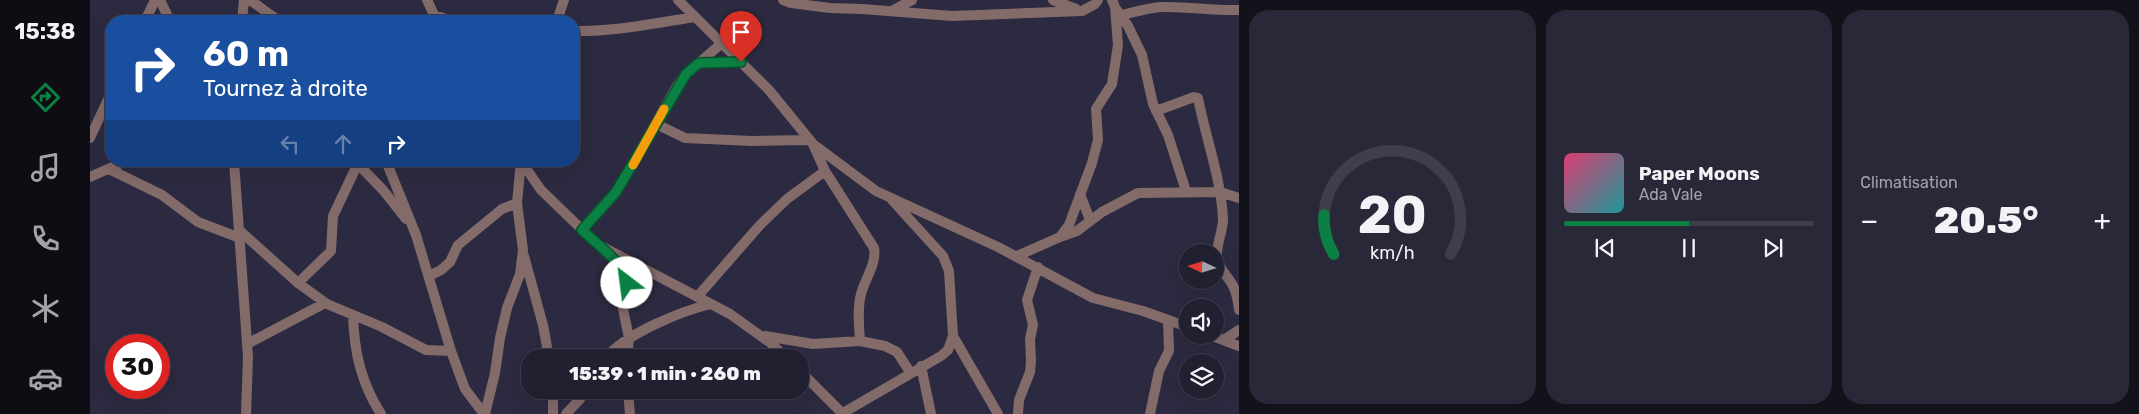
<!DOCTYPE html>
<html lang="fr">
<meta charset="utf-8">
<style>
:root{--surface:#212030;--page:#292838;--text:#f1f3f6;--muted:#a2a3ab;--line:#3e3e4c;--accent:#0b8043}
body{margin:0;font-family:Rubik,sans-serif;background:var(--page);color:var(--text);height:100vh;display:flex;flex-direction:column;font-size:19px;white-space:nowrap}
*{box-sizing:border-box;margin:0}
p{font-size:16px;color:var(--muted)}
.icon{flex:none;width:28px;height:28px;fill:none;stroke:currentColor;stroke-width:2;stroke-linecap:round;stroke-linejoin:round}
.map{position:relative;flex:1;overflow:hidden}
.side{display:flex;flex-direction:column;gap:10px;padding:10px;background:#12121a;width:900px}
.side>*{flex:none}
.banner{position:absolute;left:15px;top:15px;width:475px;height:152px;border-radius:20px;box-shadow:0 5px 20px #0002,0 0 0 1px var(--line);background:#1a4fa0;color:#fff;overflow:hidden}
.needle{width:32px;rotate:274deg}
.buttons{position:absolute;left:1089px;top:244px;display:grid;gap:10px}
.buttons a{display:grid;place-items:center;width:45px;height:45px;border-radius:50%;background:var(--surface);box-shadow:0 5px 20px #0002,0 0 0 1px var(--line);font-size:25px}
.speed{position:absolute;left:15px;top:334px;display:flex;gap:10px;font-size:25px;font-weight:700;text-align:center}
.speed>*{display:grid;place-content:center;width:65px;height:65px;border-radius:50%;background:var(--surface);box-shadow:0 5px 20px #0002,0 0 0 1px var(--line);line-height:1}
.speed .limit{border:8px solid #d22;background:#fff;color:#111}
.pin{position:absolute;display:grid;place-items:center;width:42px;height:42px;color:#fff;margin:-51px -21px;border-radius:50% 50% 50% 0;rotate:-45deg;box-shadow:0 0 5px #0007}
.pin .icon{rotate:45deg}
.me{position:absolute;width:55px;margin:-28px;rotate:330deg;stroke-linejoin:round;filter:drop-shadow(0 0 4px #0008)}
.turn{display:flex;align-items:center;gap:18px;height:105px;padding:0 15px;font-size:22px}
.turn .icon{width:65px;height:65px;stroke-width:2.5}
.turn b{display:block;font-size:35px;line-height:42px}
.lanes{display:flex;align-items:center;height:48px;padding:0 15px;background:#0003;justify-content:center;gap:25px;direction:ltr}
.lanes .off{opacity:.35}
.big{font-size:38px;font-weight:800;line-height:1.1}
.side .tile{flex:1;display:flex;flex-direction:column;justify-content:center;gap:8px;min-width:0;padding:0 18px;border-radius:20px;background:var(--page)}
.side .dial{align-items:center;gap:0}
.dial svg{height:130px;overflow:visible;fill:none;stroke:var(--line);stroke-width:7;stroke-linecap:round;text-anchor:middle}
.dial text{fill:var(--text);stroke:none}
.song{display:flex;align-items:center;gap:15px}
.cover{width:60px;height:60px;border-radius:8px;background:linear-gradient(135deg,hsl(340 70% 55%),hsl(180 70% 35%))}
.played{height:5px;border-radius:2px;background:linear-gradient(90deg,var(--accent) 50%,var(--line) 50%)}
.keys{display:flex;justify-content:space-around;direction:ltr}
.heat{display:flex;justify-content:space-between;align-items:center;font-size:28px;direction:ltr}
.side .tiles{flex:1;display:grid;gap:10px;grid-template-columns:repeat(3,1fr)}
.trip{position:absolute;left:431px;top:349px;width:288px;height:50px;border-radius:20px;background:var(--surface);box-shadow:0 5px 20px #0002,0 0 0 1px var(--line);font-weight:800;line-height:50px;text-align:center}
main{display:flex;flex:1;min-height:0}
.tabs{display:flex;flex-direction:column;width:90px;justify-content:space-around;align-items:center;background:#0d0d13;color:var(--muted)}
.tabs .icon{width:35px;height:35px}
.tabs .current{color:var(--accent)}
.tabs b{font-size:22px;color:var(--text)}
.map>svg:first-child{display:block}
</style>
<main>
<nav class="tabs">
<b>15:38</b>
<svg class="icon current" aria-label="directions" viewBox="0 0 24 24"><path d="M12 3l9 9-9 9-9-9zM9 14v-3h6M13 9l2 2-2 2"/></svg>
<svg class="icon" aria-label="music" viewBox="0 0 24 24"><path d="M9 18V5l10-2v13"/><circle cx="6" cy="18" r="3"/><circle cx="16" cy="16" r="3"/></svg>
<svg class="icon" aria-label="phone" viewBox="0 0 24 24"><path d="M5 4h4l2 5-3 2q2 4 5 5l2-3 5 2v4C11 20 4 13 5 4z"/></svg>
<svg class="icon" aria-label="climate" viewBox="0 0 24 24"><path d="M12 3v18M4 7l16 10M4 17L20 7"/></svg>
<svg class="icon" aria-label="car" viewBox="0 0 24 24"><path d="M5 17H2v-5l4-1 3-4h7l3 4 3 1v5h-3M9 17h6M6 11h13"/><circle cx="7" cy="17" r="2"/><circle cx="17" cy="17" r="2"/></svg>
</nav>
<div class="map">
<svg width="1149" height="414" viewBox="0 0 1149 414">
<rect width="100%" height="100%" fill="#2c2a40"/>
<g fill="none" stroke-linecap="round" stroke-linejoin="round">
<path stroke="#836b6a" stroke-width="10" d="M70 0 80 21
M160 0 189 21
M337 0 347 21
M588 0 679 90 723 144 786 191 908 247 1003 298 1053 311 1098 327
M693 0 701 3 740 8 772 9 862 16 992 11 1005 4 1008 0
M963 0 986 9
M1026 9 1038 26 1052 55 1063 104 1078 135 1096 191
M802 11 822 0
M343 15 364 21
M1026 16C1042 13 1056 8 1072 7 1097 6 1123 11 1149 10
M55 21 65 0
M152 21 154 0
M467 21 474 0
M484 31C525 32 564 23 605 17
M609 63 651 62
M1066 111 1104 97 1108 98C1116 139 1131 178 1133 219 1133 232 1126 244 1127 257 1128 268 1137 275 1142 284 1147 292 1148 301 1149 310
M566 124 595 138 662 141 719 140
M0 138 21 93
M723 144 735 171 784 248C787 263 775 279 771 294 767 309 769 326 770 341
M144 161 158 357 156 414
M265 161 293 190 316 219
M296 161 326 235 361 351 375 389 394 414
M431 161 451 190 507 244 640 314 682 344 696 358
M19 169 72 195 108 222 150 238
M0 177 36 161
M990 194 1000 220
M802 200 853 256 859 271 863 336 908 414
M149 230 208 283 237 304 292 327 336 350 361 351
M492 230 526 193 587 86 596 74 632 43
M970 237 987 231 1012 212 1048 193 1130 192 1149 198
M517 252 534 274 537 283V291L533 309 539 338 537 358
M434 256 453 325 459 358
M927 256 970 237 979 225 1002 163 1008 140 1006 109 1022 84 1028 45 1025 7 1022 0
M339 276 351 270 360 262 368 245 412 209 427 203
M208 283 241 251 243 216 269 161
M607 297 670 225 697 199 735 171
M263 315C264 351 271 383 291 414
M1120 335 1149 346
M675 336 723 344 770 341 795 346 807 352 820 372
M1134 340 1149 330
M157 344 235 303
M516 358C535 334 591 311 621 304
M831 366 841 414
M710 371 753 414
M463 390V414
M538 390 540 414
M395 414 405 373 410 338 417 308 430 274 433 250 427 203 431 161
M476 414 490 399 495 390
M751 414 851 356 858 350 863 336
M928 414 929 400 940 372 941 361 940 339 943 325 937 300 948 267
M1060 414 1069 371 1079 351 1078 320"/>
</g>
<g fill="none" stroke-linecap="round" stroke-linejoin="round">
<defs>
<path id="route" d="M537 283C531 260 509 246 492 230L526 192 596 74 609 63 651 62"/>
</defs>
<use href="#route" stroke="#07532c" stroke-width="12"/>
<use href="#route" stroke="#0b8043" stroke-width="9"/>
<path stroke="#f59e0b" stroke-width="9" d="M543 165 574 109"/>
</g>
</svg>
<div class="buttons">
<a><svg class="needle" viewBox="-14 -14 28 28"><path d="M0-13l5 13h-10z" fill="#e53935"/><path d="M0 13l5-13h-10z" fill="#a2a3ab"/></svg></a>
<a><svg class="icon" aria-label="sound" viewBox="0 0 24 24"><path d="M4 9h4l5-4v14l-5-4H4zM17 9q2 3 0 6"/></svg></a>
<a><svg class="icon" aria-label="layers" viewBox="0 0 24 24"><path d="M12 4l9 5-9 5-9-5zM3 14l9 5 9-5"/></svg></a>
</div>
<div class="speed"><div class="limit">30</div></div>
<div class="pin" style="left:651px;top:62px;background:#d93025"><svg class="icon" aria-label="arrive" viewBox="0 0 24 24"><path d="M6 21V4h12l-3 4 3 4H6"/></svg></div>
<svg class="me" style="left:537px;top:283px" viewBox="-20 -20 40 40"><circle r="19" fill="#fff"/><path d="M0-13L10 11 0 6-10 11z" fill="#0b8043"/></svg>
<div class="trip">15:39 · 1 min · 260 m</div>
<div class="banner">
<div class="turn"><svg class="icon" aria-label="right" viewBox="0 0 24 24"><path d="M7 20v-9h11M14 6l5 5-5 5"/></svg><div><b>60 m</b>Tournez à droite</div></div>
<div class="lanes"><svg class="icon off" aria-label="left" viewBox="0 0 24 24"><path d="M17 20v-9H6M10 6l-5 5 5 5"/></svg><svg class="icon off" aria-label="ahead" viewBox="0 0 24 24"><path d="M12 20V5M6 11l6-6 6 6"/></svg><svg class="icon" aria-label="right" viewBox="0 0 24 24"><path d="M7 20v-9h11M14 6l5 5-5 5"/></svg></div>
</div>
</div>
<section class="side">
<div class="tiles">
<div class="tile dial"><svg viewBox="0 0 100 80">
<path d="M14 69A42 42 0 1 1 86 69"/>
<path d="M14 69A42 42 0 0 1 8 45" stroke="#0b8043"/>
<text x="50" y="56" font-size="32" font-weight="700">20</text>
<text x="50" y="72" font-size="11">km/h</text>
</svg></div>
<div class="tile">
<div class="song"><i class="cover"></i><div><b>Paper Moons</b><p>Ada Vale</p></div></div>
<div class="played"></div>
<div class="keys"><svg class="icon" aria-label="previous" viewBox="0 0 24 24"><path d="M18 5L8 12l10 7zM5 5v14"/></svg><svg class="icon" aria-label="pause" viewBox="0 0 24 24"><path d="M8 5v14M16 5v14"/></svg><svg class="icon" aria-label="next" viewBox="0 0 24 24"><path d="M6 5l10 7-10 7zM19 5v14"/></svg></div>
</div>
<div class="tile"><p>Climatisation</p>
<div class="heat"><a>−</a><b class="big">20.5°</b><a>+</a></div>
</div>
</div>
</section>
</main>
